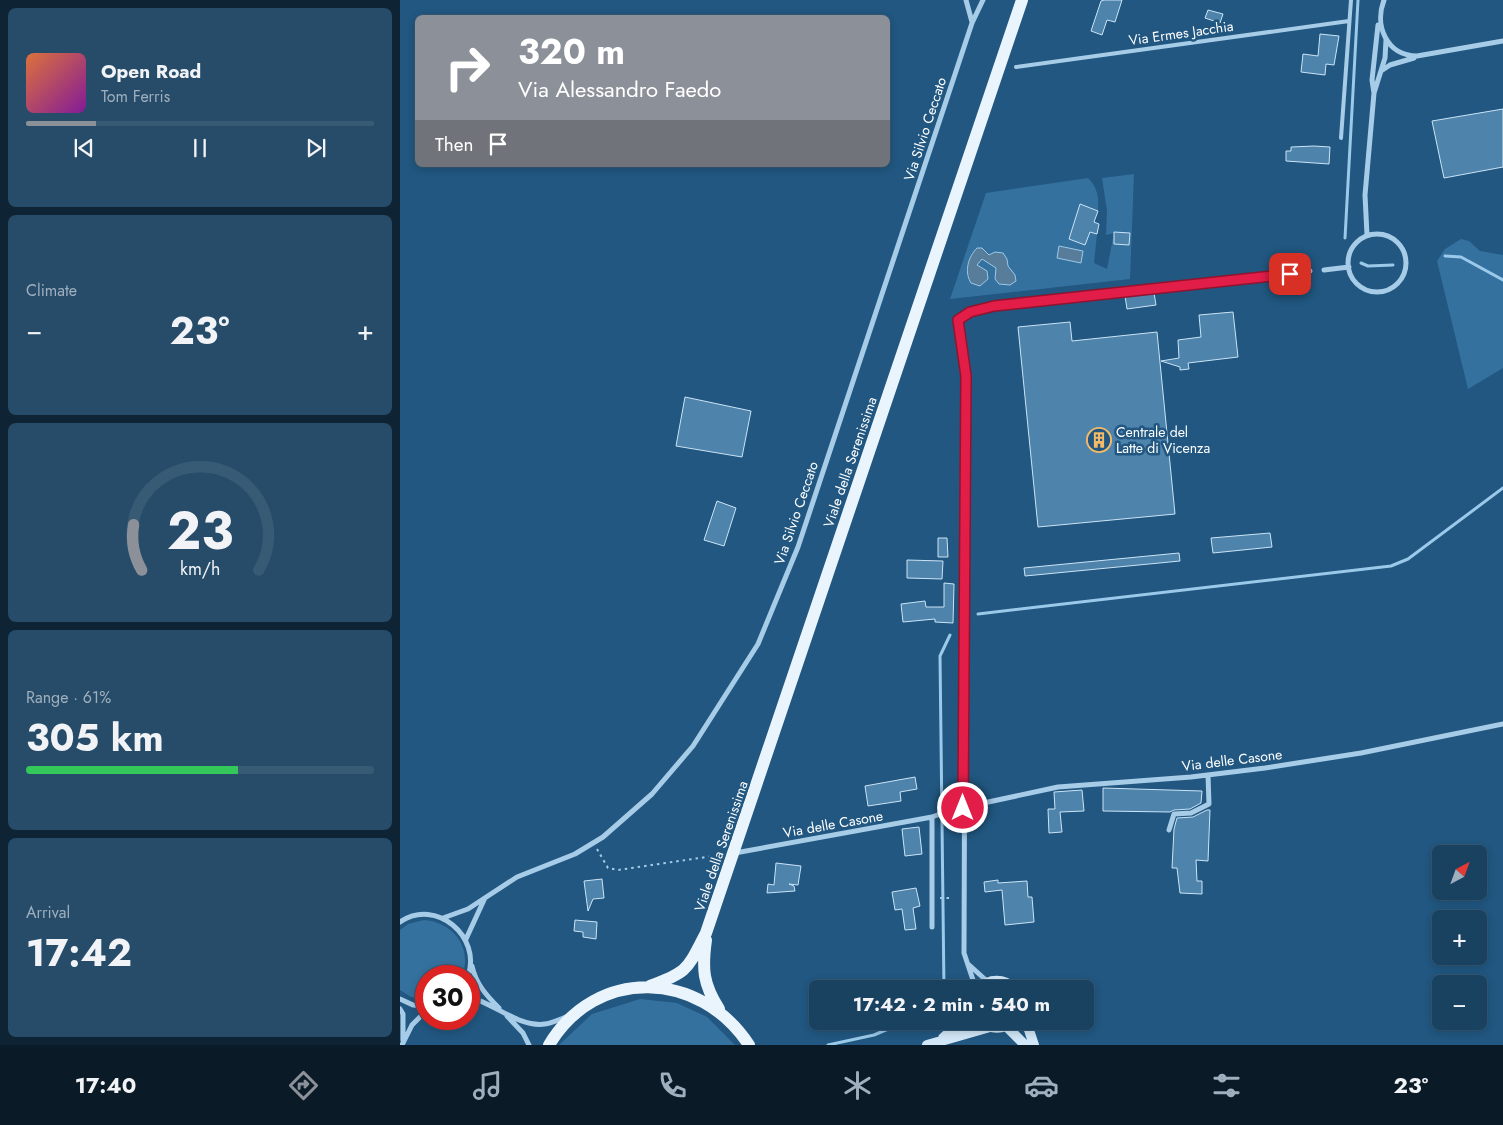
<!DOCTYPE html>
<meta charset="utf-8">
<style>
:root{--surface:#194160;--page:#264c69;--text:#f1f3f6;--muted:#9fafbd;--line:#375a75;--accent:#8c9099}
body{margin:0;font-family:Jost,sans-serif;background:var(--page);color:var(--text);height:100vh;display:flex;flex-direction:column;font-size:19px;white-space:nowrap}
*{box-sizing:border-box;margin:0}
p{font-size:16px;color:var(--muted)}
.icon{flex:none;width:28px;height:28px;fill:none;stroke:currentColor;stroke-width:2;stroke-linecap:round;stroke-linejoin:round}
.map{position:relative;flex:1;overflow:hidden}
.panel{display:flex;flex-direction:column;gap:8px;padding:8px;background:#0e2435;width:400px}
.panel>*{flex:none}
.top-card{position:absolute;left:15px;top:15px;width:475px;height:152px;border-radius:8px;box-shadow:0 2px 8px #0003,0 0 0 1px var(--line);background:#8c9099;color:#fff;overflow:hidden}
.needle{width:32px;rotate:41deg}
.controls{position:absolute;left:1032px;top:845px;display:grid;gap:10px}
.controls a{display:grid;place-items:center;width:55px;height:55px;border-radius:8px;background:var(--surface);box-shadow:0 2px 8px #0003,0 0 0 1px var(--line);font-size:25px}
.speed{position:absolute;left:15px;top:965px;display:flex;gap:10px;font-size:25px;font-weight:700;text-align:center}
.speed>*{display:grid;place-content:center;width:65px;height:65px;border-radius:50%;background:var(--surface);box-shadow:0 2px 8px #0003,0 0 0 1px var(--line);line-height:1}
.speed .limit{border:8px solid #d22;background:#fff;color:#111}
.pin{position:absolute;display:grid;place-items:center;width:42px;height:42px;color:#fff;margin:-21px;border-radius:10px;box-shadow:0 2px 8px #0006}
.me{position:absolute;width:55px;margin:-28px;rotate:0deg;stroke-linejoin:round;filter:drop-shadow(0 0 4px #0008)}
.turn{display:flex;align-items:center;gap:18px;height:105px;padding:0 20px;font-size:22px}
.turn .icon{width:65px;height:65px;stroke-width:2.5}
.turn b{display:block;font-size:35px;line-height:42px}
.then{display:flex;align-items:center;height:48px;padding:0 20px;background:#0003;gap:10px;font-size:19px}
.big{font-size:38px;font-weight:700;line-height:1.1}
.panel .card{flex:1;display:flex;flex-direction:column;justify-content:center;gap:8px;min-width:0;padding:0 18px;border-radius:8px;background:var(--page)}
.panel .dial{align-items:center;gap:0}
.dial svg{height:130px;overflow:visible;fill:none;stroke:var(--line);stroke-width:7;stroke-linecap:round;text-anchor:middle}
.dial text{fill:var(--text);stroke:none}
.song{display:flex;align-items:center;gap:15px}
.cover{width:60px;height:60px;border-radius:8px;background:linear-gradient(135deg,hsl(20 70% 55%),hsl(290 70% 35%))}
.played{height:5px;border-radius:2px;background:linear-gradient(90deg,var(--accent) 20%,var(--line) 20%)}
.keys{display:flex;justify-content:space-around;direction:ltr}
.heat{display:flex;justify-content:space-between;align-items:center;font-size:28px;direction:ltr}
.charge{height:8px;border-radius:4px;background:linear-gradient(90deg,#34c759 61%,var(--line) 0)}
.trip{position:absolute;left:409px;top:980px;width:285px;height:50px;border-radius:8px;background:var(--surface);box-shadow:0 2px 8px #0003,0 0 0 1px var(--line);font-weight:700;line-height:50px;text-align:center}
.menu{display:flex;height:80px;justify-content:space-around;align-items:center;background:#0a1a26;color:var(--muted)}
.menu .icon{width:35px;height:35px}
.menu .on{color:var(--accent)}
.menu b{font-size:22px;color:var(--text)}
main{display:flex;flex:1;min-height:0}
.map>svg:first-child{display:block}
</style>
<main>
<section class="panel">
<div class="card">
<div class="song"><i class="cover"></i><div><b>Open Road</b><p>Tom Ferris</p></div></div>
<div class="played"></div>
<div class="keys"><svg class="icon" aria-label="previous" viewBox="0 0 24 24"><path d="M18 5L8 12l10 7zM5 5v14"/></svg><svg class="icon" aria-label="pause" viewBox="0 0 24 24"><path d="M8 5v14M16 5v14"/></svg><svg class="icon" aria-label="next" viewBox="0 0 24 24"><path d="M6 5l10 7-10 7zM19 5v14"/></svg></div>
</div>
<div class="card"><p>Climate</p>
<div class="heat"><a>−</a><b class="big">23°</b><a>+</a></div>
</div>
<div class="card dial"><svg viewBox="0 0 100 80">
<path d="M14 69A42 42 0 1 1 86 69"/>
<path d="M14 69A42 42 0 0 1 9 41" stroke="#8c9099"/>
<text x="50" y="56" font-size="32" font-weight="700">23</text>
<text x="50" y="72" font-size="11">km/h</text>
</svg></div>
<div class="card"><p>Range · 61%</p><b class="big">305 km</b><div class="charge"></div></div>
<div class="card"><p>Arrival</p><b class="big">17:42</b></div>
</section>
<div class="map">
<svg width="1103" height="1045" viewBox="0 0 1103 1045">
<rect width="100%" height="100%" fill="#215780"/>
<path fill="#35719e" d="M734 174 730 279 550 299 586 193 688 178C698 188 699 198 698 211L680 205 669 239 685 245 690 232 697 234 694 263 707 269 714 233 706 235 707 211 702 178Z
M1061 239 1069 241 1080 251 1103 255V368L1068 389 1037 261 1045 249Z
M24 920C53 922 73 948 62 976H26V1000L11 997 0 990V930L8 924Z
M240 999 277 1003 307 1017 335 1045H159L192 1014Z"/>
<path fill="#577d9a" stroke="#9bc9e9" d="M659 246 683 251 681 263 657 258Z
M577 248H582L589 255 595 252 603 253 607 259 608 266 615 275 616 281 610 285 599 284 595 279 596 268 582 259 577 265 587 271 588 279 580 286 571 283C564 272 568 257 577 248Z"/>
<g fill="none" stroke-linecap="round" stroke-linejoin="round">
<path stroke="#9bc9e9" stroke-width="3" d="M945 238 958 0
M1045 256 1061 257 1103 280
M961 263 968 266 993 265
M578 614 991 566 1008 559 1103 488
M544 989 540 656 550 635
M428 1045 474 1035 507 1021"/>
</g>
<path fill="#4e83ac" stroke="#cbe4f6" d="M704 0H722L715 22 707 20 702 35 691 31 701 1Z
M808 10 823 14 820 23 805 18Z
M920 34 939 36 934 65 926 64 925 75 901 72 903 54 918 56Z
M1103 109V167L1044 178 1032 121Z
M914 146 930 147 929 164 886 161V151H891V147Z
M680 204 698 211 694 222 699 224 697 234 690 232 685 245 669 239Z
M714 232 730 233 729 245 714 244Z
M754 293 756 305 727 309 725 296Z
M833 312 838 357 788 363 789 369 780 370V367L761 361 779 358 778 340 801 337 799 315Z
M670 322 672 341 757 332 775 514 638 527 618 327Z
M285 397 351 411 342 457 276 446Z
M317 501 336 508 324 546 304 540Z
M870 533 872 547 813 553 811 538Z
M538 538H547L548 557H538Z
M779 553 780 561 625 576 624 568Z
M507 560 543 561 542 579 507 578Z
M544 583 554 584 553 623 535 622V619L503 622 501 604 525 601 526 607H544Z
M515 777 517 789 500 792 501 801 468 806 465 786Z
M703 788 802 791 801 803 790 809 774 810 770 812 703 811Z
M682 790 684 811 660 812 662 832 649 833 648 809H655L654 792Z
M807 810H810L808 861 796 860 797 881H802V894L780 893 777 868H772L774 829 777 818 793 817Z
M519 827 522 854 505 856 502 829Z
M376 863 401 866 398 885 389 884 394 886 395 891 367 893 368 884 374 885Z
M202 879 204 898 193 899 188 911 184 881Z
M598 880V883L627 881 628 897H632L634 922 605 925 602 890 585 892 584 882Z
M516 888 520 906 513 908 516 929 505 930 502 909 495 910 492 892Z
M175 920 197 922 196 939 183 937V932L174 931Z"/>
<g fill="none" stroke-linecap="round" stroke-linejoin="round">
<path stroke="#a7cce8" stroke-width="2" stroke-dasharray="2.5 4" stroke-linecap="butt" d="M197 849 208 868 218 870 320 855
M540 898H551"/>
<path stroke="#a7cce8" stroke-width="4" d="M616 67 949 21
M941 138 951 0"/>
<path stroke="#a7cce8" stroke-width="5" d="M566 0 572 22
M984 0C974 26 987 56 1017 56L1103 41
M978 25 972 80 974 93 985 58 986 40
M981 71 990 65 1014 58
M948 263a29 29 0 1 1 58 0a29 29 0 1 1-58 0Z
M967 235 965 195 974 93
M924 270 949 267
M532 817V927
M769 830 774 814 791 813 809 804 808 775
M335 853 532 817 551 810 658 787 791 777 865 768 961 753 1103 724
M43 918 68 909 117 877 175 854 203 837 252 794 293 746 358 644 398 547 572 23 583 0
M0 922C36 897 82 937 68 976
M66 939 84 900
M568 964 588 982
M72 966C76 984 86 995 99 1008
M576 989 564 953 566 376 558 320 570 312 594 307 910 271
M69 997C94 1003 119 1028 145 1024 153 1023 161 1019 168 1016
M0 999 13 1005 26 1006
M0 1009 3 1014V1040
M107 1016 123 1033 129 1045
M2 1045 12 1025 26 1011"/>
<path stroke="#d1e6f6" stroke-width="10" d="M579 989C589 978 604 978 615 989
M580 1021C591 1030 603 1030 614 1021
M626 1021 634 1045
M606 1026 625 1045
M543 1038 562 1021
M527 1045 590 1027"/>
<path stroke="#e9f4fd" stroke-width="12" d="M306 940C302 969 303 984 319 1009
M250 986C289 972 287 969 306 933L622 0
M149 1045C196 966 300 970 349 1045"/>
</g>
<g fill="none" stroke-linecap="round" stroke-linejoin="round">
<defs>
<path id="route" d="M563 808 566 376 558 320 570 312 594 306 890 274"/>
</defs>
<use href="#route" stroke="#92132f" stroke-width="12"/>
<use href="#route" stroke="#e11d48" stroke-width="9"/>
</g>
<defs>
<symbol id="building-ring" viewBox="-11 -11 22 22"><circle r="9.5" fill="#215780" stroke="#f4ba68" stroke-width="1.5"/><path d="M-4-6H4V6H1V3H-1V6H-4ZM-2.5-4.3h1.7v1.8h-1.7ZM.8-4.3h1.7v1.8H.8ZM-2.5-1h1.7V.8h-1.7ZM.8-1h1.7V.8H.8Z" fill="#f4ba68"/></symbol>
</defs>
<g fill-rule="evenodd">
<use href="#building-ring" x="685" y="426" width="28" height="28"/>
</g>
<g text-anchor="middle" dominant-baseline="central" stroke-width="5" stroke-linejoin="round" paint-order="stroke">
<g font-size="14" fill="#fff" stroke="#215780">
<text transform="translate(781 33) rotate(-8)">Via Ermes Jacchia</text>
<text transform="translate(525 129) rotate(-72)">Via Silvio Ceccato</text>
<text transform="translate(450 462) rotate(-71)">Viale della Serenissima</text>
<text transform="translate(396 513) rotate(-71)">Via Silvio Ceccato</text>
<text transform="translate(832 760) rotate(-7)">Via delle Casone</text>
<text transform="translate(433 824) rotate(-10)">Via delle Casone</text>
<text transform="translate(321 846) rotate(-71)">Viale della Serenissima</text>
</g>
<g font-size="14" fill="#fff" stroke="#215780" text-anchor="start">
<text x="716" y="432">Centrale del<tspan x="716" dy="16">Latte di Vicenza</tspan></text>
</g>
</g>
</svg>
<div class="controls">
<a><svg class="needle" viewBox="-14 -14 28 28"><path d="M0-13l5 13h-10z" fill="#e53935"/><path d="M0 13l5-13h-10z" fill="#9fafbd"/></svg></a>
<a>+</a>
<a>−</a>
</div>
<div class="speed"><div class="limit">30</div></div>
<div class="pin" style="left:890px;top:274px;background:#d93025"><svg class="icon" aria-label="arrive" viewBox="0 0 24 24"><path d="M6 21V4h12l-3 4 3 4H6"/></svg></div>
<svg class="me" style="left:563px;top:808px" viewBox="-20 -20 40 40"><circle r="17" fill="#e11d48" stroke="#fff" stroke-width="3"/><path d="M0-11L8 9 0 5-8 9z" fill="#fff"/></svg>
<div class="trip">17:42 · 2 min · 540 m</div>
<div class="top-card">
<div class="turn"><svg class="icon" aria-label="right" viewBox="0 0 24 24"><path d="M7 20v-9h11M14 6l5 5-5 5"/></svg><div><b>320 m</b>Via Alessandro Faedo</div></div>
<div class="then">Then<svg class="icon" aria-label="arrive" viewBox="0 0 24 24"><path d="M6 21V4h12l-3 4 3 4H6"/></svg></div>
</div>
</div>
</main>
<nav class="menu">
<b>17:40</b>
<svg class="icon on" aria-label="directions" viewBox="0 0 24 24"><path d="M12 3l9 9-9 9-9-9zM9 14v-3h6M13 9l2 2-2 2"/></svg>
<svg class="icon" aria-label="music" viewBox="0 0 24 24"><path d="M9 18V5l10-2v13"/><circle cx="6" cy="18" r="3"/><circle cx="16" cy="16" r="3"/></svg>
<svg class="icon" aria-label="phone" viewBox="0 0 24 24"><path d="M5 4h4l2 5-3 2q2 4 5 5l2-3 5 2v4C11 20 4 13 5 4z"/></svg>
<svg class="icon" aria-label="climate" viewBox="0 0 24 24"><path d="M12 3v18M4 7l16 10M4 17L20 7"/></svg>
<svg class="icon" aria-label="car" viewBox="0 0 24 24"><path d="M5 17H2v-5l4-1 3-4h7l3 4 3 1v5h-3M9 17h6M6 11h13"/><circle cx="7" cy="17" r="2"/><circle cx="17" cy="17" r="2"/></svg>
<svg class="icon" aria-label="filters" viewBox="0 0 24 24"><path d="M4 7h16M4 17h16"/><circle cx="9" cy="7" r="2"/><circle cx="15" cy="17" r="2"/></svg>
<b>23°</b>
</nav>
